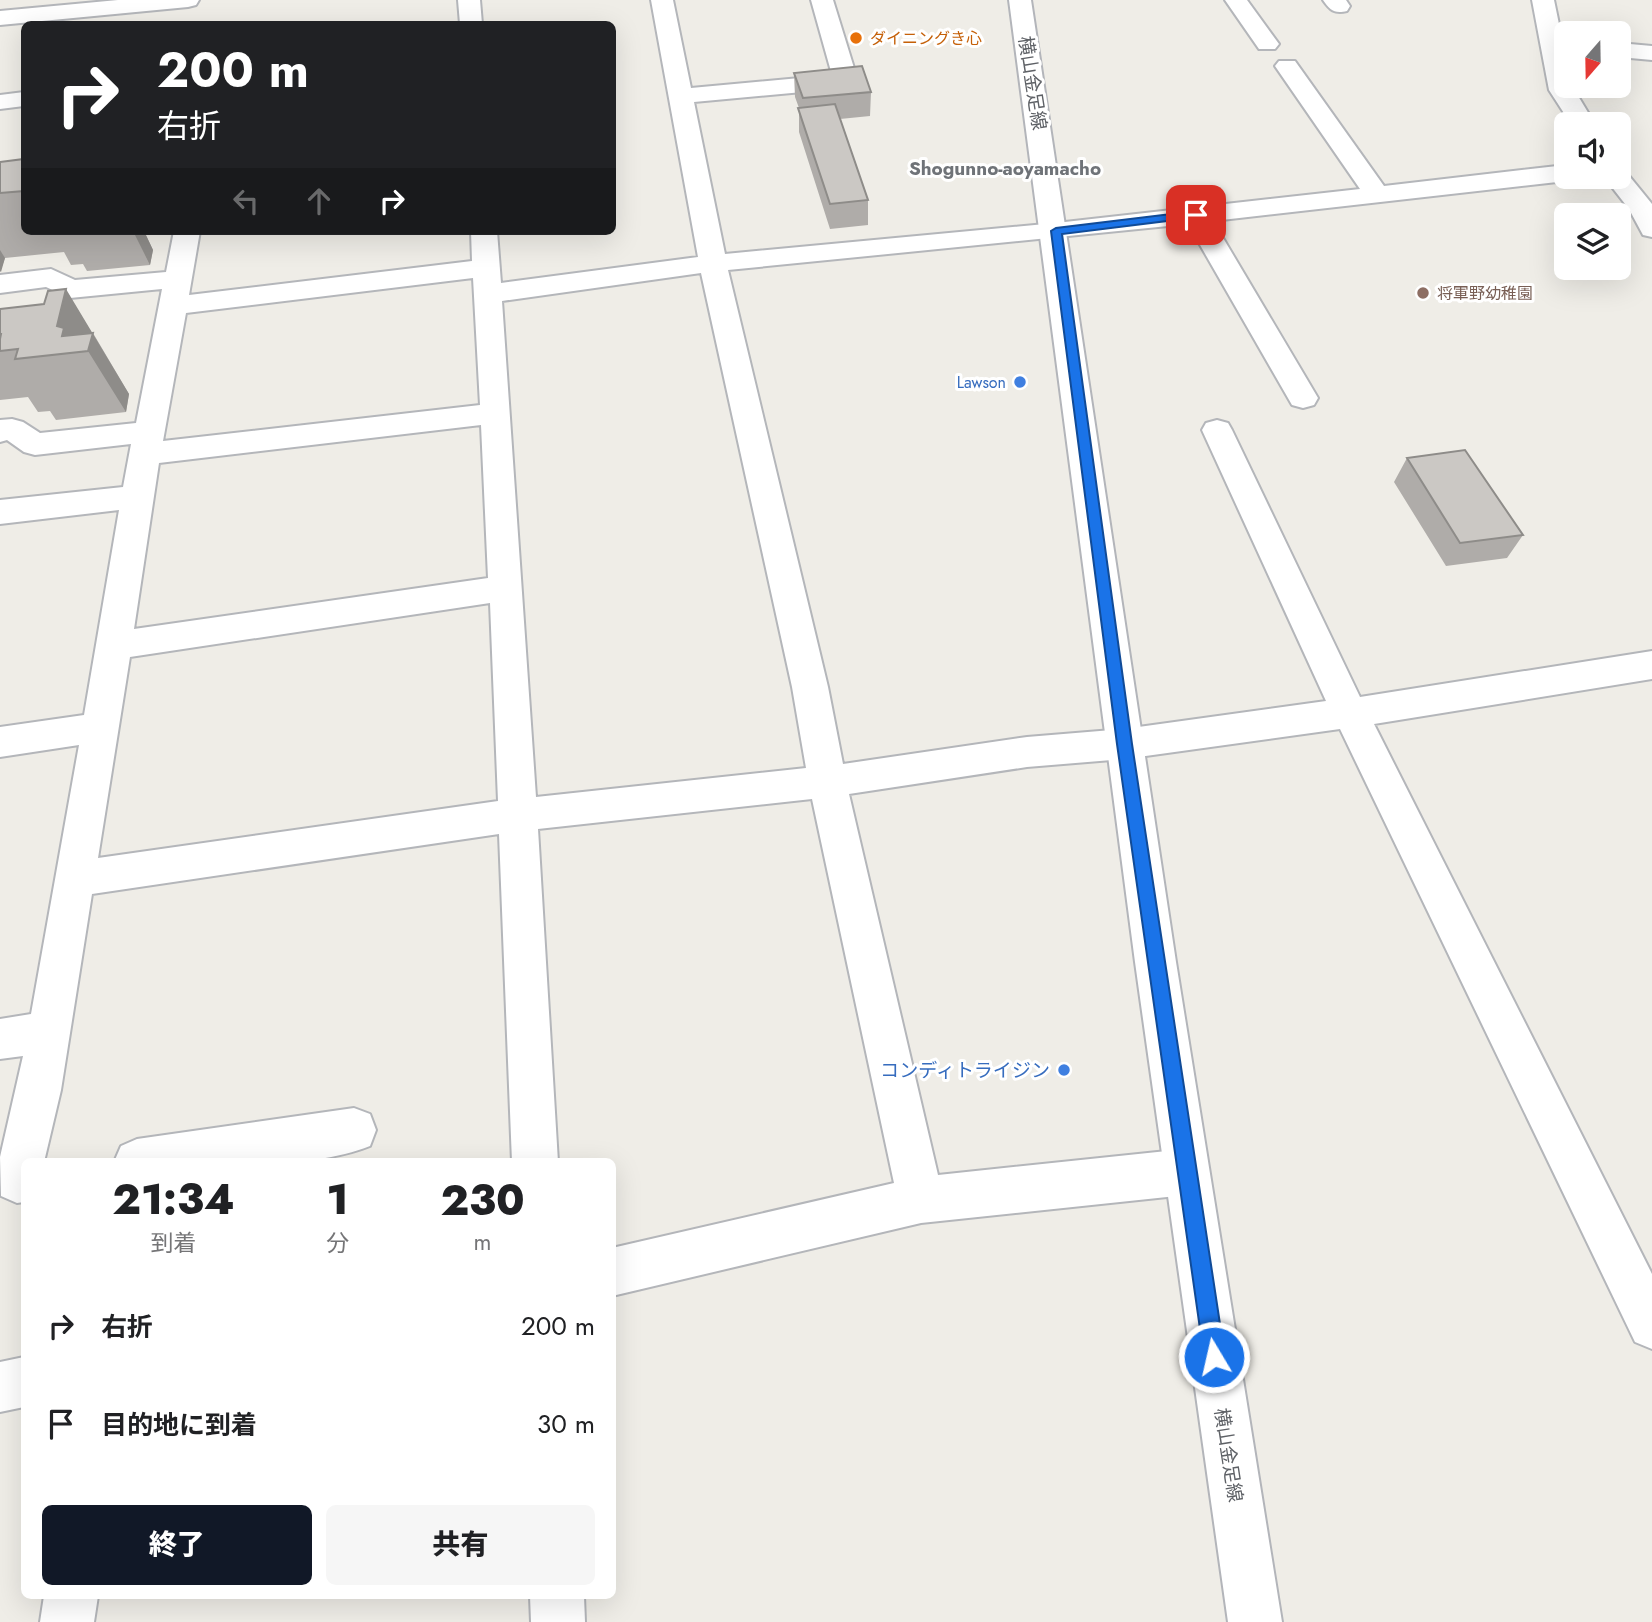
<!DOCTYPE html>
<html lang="ja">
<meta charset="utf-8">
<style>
:root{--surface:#fff;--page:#f6f6f6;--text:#202124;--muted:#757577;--accent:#111827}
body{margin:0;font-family:Jost,"Noto Sans JP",sans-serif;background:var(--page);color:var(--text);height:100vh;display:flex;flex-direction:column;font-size:26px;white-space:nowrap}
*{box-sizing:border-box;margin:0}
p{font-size:23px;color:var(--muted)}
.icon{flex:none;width:38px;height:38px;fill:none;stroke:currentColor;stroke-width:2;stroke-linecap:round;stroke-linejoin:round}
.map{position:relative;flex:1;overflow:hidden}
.details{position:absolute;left:21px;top:1158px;width:595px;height:441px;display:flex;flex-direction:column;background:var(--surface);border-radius:10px;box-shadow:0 7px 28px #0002}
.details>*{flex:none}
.banner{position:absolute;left:21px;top:21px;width:595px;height:214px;border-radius:10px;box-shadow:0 7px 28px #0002;background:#202124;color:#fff;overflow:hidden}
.needle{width:46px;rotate:200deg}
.controls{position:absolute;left:1554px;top:21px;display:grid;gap:14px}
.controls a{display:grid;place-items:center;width:77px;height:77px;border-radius:10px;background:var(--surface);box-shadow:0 7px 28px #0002;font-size:35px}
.pin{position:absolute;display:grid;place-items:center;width:60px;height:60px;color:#fff;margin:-30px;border-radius:14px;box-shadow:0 4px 10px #0006}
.me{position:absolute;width:77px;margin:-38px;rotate:351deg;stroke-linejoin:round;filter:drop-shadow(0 0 5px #0008)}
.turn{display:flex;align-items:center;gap:24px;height:147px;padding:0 21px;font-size:32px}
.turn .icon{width:91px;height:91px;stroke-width:2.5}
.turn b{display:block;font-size:49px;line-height:60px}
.lanes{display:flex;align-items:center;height:66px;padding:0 21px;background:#0003;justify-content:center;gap:35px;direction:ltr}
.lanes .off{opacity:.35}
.eta{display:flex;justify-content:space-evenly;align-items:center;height:119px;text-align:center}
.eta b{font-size:42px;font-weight:800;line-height:49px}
.button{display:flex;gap:14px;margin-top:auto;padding:14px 21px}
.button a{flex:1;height:80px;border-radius:10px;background:var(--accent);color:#fff;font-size:28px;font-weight:800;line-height:80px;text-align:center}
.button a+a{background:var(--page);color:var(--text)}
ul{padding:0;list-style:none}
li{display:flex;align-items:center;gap:21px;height:98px;padding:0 21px}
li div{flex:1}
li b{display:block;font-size:26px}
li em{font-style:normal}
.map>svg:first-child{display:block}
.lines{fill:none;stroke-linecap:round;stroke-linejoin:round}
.street-casing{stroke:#b4b6ba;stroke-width:4}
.secondary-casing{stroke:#b3b5ba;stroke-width:4}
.street{fill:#fff;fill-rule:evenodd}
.secondary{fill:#fff;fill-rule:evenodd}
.wall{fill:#afaca9}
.shaded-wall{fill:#8e8c89}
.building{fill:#cbc8c4;stroke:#8e8c89;stroke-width:2}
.route{fill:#1a73e8;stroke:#114b97;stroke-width:2}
.food-dot{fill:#e8710a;stroke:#fff;stroke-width:2.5}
.education-dot{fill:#8d6e63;stroke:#fff;stroke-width:2.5}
.shop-dot{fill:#3f7fe0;stroke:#fff;stroke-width:2.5}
.labels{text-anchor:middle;stroke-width:6;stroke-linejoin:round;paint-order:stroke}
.far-food-label{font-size:16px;fill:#c56008;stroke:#fff;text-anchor:start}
.far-education-label{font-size:16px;fill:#785e54;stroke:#fff;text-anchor:start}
.far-shop-label{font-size:16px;fill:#366cbe;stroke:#fff;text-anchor:end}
.street-label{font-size:19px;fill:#5e6166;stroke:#fff}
.far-quarter-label{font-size:19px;font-weight:bold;fill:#6f7378;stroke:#fff}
.shop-label{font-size:19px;fill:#366cbe;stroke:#fff;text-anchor:end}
</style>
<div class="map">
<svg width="1652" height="1622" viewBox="0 0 1652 1622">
<rect width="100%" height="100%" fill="#efede7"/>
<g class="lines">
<g class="street-casing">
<path id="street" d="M118,0H199L196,5L188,7L0,25V11Z
M458,0H480L482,24H460Z
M651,0H673L691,88L832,75L811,0H833L858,81L854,86L846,88L694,102L725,254L1056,223L1360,189L1275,66L1279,61H1295L1384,186L1566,165V177H1576L1566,181L1213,221L1318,398L1314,405L1303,408L1292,405L1188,224L728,270L828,687L843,764L1027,737L1124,729L1326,701L1202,430L1206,423L1217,420L1228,423L1232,430L1360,697L1652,651V679L1374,724L1652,1274V1349L1635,1342L1340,729L1124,759L1027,767L849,794L938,1175L1186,1149L1202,1156L1209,1172L1202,1188L1186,1195L921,1223L612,1296V1248L894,1183L812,799L538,829L558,1162H512L499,834L92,894L61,1090L44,1162H24V1202L17,1203L1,1196L0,1157L23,1056L0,1059V1019L31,1014L79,745L0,757V727L84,715L119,510L0,524V500L123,487L131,444L35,455L24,452L7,440L0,442V420L12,419L23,422L40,433L136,423L162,289L70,298L46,287L0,293V275L51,269L75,280L166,272L174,231H200L189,295L472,261L471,231H497L501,283L698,257ZM701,273L792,687L806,768L536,797L502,301ZM473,278L480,405L163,441L186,313ZM481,425L488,578L134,629L159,463ZM490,603L498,801L98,858L130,657Z
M1225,0H1247L1279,44L1275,49H1259Z
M1323,0H1346L1350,6L1347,11C1334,14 1330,10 1323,0Z
M1532,0H1554L1566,58V86H1572L1595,124H1571L1549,90Z
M1619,43L1652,46V60L1619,57Z
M24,92V106L0,109V95Z
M1619,170L1626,172L1652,204V237L1643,235L1629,209L1604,177H1619Z
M354,1108L370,1114L376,1130L370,1146C304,1173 187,1162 114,1162L121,1146L137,1139Z
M24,1357V1407L0,1412V1362Z
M44,1596H98L94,1622H40Z
M530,1596H584L585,1622H531Z"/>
</g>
<g class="secondary-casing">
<path id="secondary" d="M1009,0H1031L1176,962L1282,1622H1228L1135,962Z"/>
</g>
<use href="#street" class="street"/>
<use href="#secondary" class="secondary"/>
</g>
<path class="wall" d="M794,73L871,92L870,116L840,119L868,200V225L830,229L799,132V108L795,97Z
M24,159V231H144L153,250L150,265L87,271L83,264L71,265L64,252L5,258L0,272V162Z
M0,309L93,333L129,394L126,412L56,420L50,411L38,412L28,397L0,400Z
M1407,458L1523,535L1507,558L1446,566L1394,482Z"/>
<path class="shaded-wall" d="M133,231H144L153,250L150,265Z
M0,250L5,258L1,272L0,271Z
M66,289L129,394L126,412L88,351L62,336L57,326Z"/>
<path class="building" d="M862,66L871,92L803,98L794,73Z
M835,104L868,200L830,204L798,108Z
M24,159V191L0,193V162Z
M66,289L57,326L64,328L62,336L93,333L88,351L15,359L18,349L0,351V339L1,334H0V309L44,304L48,291Z
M1465,450L1523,535L1460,543L1407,458Z"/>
<path class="route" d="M1196,211L1199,212V217L1062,234L1132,744L1225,1357L1222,1365L1214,1368L1207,1365L1204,1357L1117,744L1051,231L1056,228Z"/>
<circle class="food-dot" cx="856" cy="38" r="7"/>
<circle class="education-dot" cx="1423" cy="293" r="7"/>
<g class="shop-dot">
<circle cx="1020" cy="382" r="7"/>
<circle cx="1064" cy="1070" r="7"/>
</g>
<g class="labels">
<g class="far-food-label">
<text x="870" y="44">ダイニングき心</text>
</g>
<g class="far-education-label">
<text x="1437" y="299">将軍野幼稚園</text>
</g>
<g class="far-shop-label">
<text x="1006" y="388">Lawson</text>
</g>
<g class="street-label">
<text transform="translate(1033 83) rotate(81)" y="7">横山金足線</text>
<text transform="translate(1229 1455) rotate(81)" y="7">横山金足線</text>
</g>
<g class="far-quarter-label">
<text x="1005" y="175">Shogunno-aoyamacho</text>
</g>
<g class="shop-label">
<text x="1050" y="1077">コンディトライジン</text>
</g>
</g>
</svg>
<div class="controls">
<a><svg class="needle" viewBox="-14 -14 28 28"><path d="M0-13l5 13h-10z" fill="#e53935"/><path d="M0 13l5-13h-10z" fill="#757577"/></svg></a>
<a><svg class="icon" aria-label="sound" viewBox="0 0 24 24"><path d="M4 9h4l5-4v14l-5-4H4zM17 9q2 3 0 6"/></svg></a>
<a><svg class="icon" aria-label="layers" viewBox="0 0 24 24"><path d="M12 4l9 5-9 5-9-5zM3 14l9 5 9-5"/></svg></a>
</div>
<div class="pin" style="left:1196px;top:215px;background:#d93025"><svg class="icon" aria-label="arrive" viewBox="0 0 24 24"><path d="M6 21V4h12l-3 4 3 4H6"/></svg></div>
<svg class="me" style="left:1214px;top:1357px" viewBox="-20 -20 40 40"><circle r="17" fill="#1a73e8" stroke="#fff" stroke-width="3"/><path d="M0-11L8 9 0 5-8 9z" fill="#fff"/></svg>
<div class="banner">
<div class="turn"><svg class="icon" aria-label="right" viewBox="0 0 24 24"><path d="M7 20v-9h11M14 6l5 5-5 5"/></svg><div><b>200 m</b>右折</div></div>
<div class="lanes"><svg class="icon off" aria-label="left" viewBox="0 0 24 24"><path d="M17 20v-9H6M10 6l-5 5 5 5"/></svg><svg class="icon off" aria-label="ahead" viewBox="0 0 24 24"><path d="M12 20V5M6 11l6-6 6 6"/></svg><svg class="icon" aria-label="right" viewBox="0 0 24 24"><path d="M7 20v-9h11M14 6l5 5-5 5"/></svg></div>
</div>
<section class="details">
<div class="eta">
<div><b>21:34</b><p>到着</p></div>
<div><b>1</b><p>分</p></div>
<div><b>230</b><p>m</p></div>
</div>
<ul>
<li><svg class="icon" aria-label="right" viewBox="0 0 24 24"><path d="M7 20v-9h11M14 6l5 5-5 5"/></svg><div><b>右折</b></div><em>200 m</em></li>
<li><svg class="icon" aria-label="arrive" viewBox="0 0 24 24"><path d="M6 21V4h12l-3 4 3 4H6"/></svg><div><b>目的地に到着</b></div><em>30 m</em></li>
</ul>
<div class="button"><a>終了</a><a>共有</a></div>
</section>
</div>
